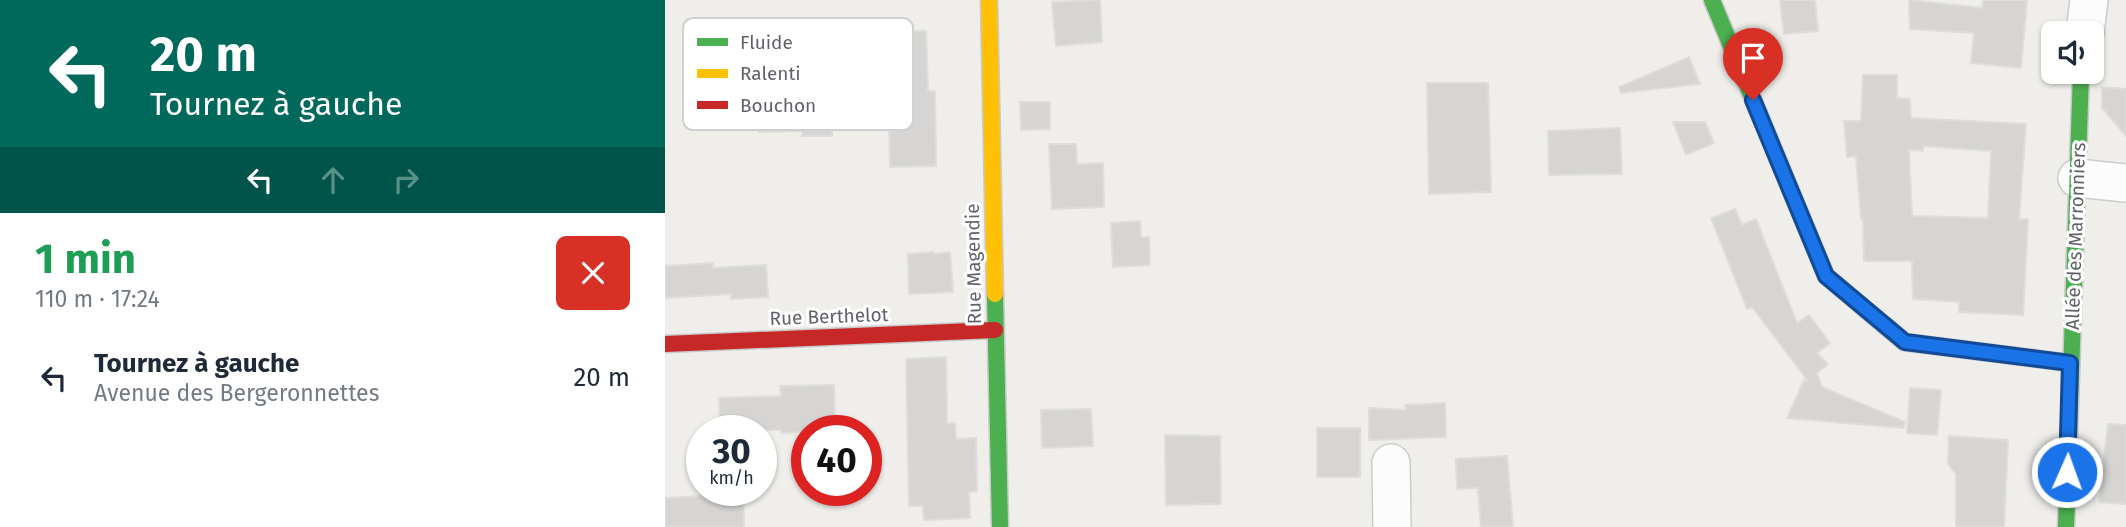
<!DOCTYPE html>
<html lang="fr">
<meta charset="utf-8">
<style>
:root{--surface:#fff;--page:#f2f2f3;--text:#1f2937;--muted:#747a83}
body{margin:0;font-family:"Fira Sans",sans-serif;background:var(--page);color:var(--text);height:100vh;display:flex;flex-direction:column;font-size:26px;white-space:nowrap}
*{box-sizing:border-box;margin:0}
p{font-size:23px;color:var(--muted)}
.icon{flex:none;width:38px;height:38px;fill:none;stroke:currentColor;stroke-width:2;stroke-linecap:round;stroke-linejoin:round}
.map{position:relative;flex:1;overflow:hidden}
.details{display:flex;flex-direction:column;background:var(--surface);width:665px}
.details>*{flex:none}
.guide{background:#00695c;color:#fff;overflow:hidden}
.tools{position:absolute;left:1376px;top:21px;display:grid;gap:14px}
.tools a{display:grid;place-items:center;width:63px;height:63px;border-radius:10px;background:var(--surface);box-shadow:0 2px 5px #0004;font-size:35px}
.speed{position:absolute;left:21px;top:415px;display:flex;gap:14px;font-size:35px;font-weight:700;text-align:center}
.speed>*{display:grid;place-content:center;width:91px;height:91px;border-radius:50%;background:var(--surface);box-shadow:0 2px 5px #0004;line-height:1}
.speed small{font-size:18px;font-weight:400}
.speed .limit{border:10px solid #d22;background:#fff;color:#111}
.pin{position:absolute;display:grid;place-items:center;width:60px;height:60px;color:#fff;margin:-72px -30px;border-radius:50% 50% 50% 0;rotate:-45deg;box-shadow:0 0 7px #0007}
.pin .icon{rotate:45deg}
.me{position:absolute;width:77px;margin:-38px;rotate:2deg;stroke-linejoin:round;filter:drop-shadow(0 0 5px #0008)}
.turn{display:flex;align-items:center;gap:24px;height:147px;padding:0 35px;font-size:32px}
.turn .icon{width:91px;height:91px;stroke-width:2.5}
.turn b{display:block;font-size:49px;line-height:60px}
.lanes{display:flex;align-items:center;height:66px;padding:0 35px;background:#0003;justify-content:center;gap:35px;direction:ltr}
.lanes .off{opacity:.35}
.round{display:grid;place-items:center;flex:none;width:74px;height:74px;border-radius:10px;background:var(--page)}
.summary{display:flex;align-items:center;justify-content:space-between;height:119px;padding:0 35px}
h1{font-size:42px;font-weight:700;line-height:52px;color:#1e9e55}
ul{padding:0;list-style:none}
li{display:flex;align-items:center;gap:21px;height:91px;padding:0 35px}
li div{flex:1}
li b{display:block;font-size:26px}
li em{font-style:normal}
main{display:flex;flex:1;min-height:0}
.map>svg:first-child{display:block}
.building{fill:#d6d5d3;stroke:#deddd9;stroke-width:2;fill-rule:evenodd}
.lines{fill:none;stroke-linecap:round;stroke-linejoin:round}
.street-casing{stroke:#cbcccc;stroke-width:40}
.fast-casing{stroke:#cacacb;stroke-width:19}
.slow-casing{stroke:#cacacb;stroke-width:19}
.jam-casing{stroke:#cacacb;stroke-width:19}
.street{stroke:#fdfcfc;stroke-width:37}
.fast{stroke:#4caf50;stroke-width:16}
.slow{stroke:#ffc107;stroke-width:16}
.jam{stroke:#c62828;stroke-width:16}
.route-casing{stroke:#114b97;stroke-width:18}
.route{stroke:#1a73e8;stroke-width:12}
.labels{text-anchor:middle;stroke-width:6;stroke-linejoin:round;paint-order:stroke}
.street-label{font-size:19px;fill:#5f6368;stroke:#fff}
.key{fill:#fff;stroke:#cfd0d2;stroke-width:2}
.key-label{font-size:19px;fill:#5f6368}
</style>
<main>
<section class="details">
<div class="guide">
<div class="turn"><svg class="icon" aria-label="left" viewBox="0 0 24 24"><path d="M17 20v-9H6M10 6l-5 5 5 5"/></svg><div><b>20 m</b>Tournez à gauche</div></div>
<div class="lanes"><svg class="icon" aria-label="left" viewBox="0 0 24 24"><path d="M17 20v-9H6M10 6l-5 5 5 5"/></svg><svg class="icon off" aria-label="ahead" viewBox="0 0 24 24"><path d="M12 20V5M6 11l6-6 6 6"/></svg><svg class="icon off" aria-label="right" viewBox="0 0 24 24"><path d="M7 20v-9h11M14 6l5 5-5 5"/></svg></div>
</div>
<div class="summary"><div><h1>1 min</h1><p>110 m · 17:24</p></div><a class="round" style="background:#d93025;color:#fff"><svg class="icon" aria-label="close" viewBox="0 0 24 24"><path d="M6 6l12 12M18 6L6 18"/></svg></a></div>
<ul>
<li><svg class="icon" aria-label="left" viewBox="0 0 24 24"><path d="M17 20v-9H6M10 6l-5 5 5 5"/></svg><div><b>Tournez à gauche</b><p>Avenue des Bergeronnettes</p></div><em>20 m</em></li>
</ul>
</section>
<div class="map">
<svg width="1461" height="527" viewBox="0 0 1461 527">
<rect width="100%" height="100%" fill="#efeeea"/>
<path class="building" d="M435,0L437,42L391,46L387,2Z
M1115,0H1150L1153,31L1119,34Z
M1244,0L1317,8L1318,0H1362L1356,68L1306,63L1309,33L1245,29Z
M88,20H133V59L214,53L213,32L261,31L263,91H270L271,166L225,167L224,117L167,116V136H137V131L94,132L86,119L42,118V92L81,91V75H88Z
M1024,57L1035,84L956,93L954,87Z
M1198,75H1232V98L1245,99L1246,118L1361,124L1354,219H1363L1358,315L1294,312V302L1248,299L1247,261H1199L1198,219H1196L1191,156L1182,157L1179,121H1196ZM1258,146L1326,151L1323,218L1247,216L1244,150L1258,151Z
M762,83H823L826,192L764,194Z
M1437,87L1461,89V136L1437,108Z
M355,102H385V129L356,130Z
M1008,122H1040L1049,143L1021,155Z
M955,128L957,174L884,175L883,131Z
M384,144H411L412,164L438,163L439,207L387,209Z
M1070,209L1077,225L1091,219L1132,323L1144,315L1165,343L1152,353L1163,364L1152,373L1157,387L1240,422L1238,428L1122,418L1139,380L1143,381L1087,307L1082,309L1046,218Z
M475,221L476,237H484L485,265L448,267L446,223Z
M268,252V254L285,252L288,292L244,294L243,254Z
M48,263V268L101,265L103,297L66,299V294L0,298V266Z
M281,357L282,423H290L291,439L311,438L312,491L304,492L305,518L259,520L258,506H244L241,359Z
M169,385L170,430L116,433V430H55L54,398L116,396L115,386Z
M1245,388L1276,390L1272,435L1242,433Z
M780,403L781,437L704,440V408L741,410L740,405Z
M426,409L428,446L377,448L376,410Z
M1443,424L1461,425V504L1434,502Z
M652,428H695V477H652Z
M500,435L555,436L556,504L501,505Z
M1284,436L1343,440L1339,527H1291V474L1283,464Z
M842,456L848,527H816L813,488L792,489L791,459Z
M38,490H78L79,527H0V498L39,496Z"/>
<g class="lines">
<g class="street-casing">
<path id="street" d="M1420,33L1424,0
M1412,178L1461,183
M726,463L727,527"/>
</g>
<g class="fast-casing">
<path id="fast" d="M1047,0L1154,259
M330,294L335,527
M1401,527L1416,72"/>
</g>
<g class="slow-casing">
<path id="slow" d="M324,0L330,294
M1154,259L1161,276L1239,342L1405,363"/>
</g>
<g class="jam-casing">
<path id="jam" d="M0,344L330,330"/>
</g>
<use href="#street" class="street"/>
<use href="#fast" class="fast"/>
<use href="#slow" class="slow"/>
<use href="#jam" class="jam"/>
</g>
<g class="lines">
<g class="route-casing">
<path id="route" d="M1088,100L1161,276L1240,342L1405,363L1402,472"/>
</g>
<use href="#route" class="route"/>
</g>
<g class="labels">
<g class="street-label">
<text transform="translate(1410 236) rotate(-88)" y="7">Allée des Marronniers</text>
<text transform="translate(308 264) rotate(-91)" y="7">Rue Magendie</text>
<text transform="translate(164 316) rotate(-2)" y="7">Rue Berthelot</text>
</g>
</g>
<rect x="18" y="18" width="230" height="112" rx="10" class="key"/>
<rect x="32" y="38" width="31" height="8" fill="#4caf50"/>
<rect x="32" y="69" width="31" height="9" fill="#ffc107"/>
<rect x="32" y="101" width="31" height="8" fill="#c62828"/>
<g class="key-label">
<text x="75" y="49">Fluide</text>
<text x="75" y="80">Ralenti</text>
<text x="75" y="112">Bouchon</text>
</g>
</svg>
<div class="tools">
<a><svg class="icon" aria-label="sound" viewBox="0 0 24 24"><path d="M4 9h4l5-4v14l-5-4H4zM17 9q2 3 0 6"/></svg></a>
</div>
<div class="speed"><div>30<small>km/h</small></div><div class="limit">40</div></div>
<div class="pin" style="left:1088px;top:100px;background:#d93025"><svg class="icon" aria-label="arrive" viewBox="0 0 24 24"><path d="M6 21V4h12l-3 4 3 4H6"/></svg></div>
<svg class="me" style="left:1402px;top:472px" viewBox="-20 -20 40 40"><circle r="17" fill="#1a73e8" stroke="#fff" stroke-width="3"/><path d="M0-11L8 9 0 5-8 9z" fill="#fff"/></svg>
</div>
</main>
